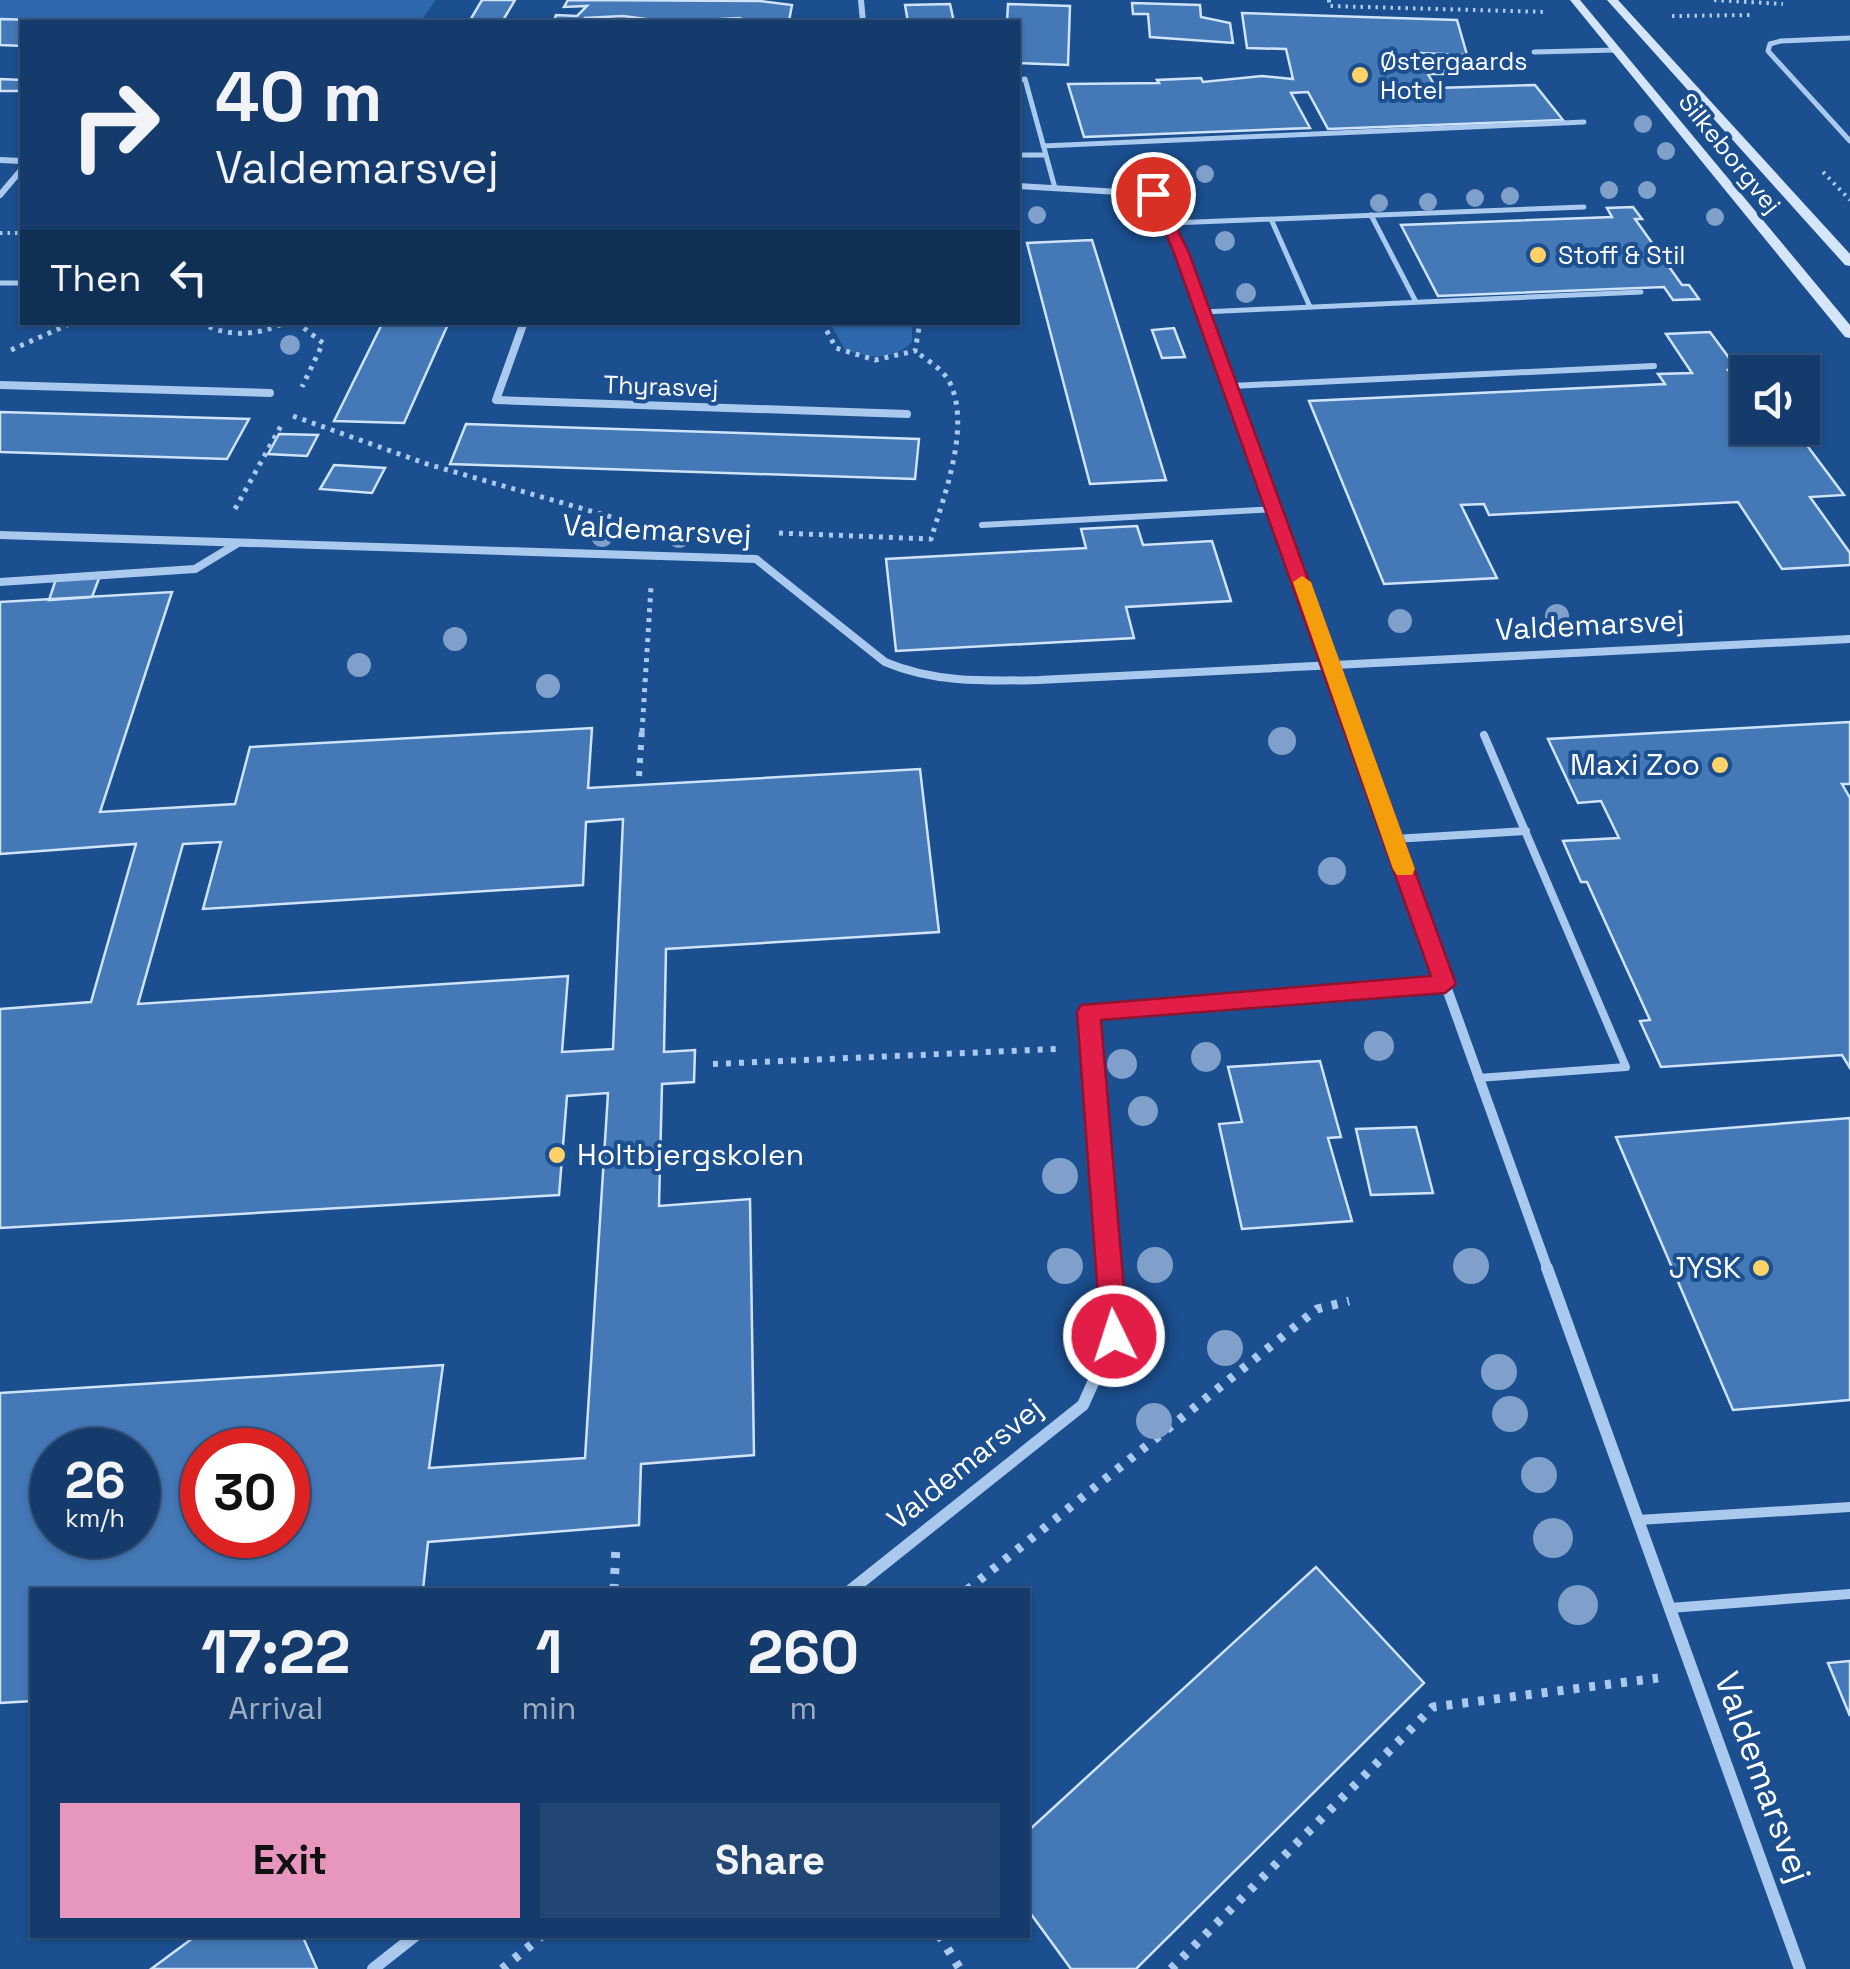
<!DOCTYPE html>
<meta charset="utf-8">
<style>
:root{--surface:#143b6b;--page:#214673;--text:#f1f3f6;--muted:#9dadc1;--line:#33557e;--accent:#e797bd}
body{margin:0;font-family:"Space Grotesk",sans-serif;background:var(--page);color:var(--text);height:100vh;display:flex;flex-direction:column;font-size:38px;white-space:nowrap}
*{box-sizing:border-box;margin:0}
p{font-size:32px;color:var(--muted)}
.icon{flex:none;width:55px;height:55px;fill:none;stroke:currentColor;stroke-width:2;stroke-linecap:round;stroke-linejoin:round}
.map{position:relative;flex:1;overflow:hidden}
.sheet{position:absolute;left:30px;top:1588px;width:1000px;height:350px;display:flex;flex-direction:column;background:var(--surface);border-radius:0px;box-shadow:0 2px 8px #0004,0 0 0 2px var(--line)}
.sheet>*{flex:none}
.banner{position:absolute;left:20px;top:20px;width:1000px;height:305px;border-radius:0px;box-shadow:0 2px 8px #0004,0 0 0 2px var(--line);background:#143b6b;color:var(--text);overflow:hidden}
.fabs{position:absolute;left:1730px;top:355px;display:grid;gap:20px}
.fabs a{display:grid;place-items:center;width:90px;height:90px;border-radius:0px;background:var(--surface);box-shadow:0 2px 8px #0004,0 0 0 2px var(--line);font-size:50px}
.speed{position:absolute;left:30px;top:1428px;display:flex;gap:20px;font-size:50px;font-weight:700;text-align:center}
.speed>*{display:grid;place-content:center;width:130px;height:130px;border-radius:50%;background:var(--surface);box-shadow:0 2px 8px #0004,0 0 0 2px var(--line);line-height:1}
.speed small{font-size:25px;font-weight:400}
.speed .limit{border:15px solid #d22;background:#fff;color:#111}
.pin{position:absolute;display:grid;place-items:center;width:85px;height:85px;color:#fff;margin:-42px;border:5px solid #fff;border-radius:50%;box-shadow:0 2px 10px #0007}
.me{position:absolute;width:110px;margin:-55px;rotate:356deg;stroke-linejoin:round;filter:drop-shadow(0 0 8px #0008)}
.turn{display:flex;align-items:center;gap:35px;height:210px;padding:0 30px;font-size:45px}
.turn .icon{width:130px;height:130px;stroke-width:2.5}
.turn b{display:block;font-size:70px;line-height:85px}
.then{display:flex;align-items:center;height:95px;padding:0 30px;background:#0003;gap:20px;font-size:38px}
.eta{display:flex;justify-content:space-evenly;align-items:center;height:170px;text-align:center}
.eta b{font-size:60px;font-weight:600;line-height:70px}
.action{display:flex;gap:20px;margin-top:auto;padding:20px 30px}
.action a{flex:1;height:115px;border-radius:0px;background:var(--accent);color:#111;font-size:40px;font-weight:600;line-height:115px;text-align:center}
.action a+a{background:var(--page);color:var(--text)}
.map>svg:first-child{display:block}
.green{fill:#2e69ad}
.building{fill:#4478b7;stroke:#cfe3fa;stroke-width:2.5;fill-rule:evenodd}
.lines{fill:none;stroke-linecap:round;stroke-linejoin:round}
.path-far3{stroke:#a9c9ee;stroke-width:4;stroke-dasharray:2.5 5;stroke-linecap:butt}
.path-far2{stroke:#a9c9ee;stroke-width:5;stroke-dasharray:4 6;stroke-linecap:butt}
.path-far1{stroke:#a9c9ee;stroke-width:6;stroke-dasharray:5 8;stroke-linecap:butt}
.path{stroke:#a9c9ee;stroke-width:9;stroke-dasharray:6 10;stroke-linecap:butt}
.lane-far3{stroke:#a9c9ee;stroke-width:5}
.lane-far2{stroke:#a9c9ee;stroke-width:6}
.lane-far1{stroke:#a9c9ee;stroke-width:8}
.lane{stroke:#a9c9ee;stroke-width:10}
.street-far3{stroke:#a9c9ee;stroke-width:6}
.street-far2{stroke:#a9c9ee;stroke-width:8}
.street-far1{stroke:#a9c9ee;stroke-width:10}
.street{stroke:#a9c9ee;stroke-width:12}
.secondary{fill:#d6e6fa;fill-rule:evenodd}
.tree{fill:#7ea0ca}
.route{fill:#e11d48;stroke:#92132f;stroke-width:2.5}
.slow{fill:#f59e0b}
.poi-dot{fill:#ffd166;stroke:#1b4f8f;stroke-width:4}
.labels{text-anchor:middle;stroke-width:8;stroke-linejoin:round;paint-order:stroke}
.far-poi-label{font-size:25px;fill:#fff;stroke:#1b4f8f;text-anchor:start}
.far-street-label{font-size:25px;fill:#fff;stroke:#1b4f8f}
.street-label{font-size:30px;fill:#fff;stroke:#1b4f8f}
.poi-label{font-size:30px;fill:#fff;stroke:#1b4f8f;text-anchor:end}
.near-street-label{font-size:35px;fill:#fff;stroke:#1b4f8f}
</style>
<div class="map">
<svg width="1850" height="1969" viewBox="0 0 1850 1969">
<rect width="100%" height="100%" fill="#1b4f8f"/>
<path class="green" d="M0,0H436L420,22L0,19Z
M830,323H912V342C892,361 870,358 845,350Z"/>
<path class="building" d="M482,0H515L502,22H469Z
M568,0L760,1L792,5L789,21H816H749L739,18L669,22L623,16L585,18V22H541L554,21L556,15L577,16L587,6L564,7Z
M1132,3L1200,5L1201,17L1230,23L1233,43L1150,37L1148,14H1133Z
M950,4L954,22H908L905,5Z
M1008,4L1070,6L1068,65L1018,63V22H1007Z
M1242,13L1457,20L1467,55L1420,53L1422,64H1441L1447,74H1428L1436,88L1535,85L1563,120L1328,129L1308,92L1291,93L1310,128L1084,137L1068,84L1159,83L1157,80L1201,78L1203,82L1262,76L1293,79L1286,49L1247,48Z
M0,19L103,22H22V46L0,45Z
M0,79L22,80V91H0Z
M1633,207L1642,219H1635L1682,285H1689L1699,299L1673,300L1664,287L1438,296L1401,225L1612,217L1607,208Z
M1092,240L1166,480L1090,484L1027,243Z
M383,322H449L404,423L334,421Z
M1174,328L1185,357L1162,358L1152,330Z
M1710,332L1738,370H1728L1734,379L1748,378V428H1794L1844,495L1810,497L1850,553V565L1782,569L1738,502L1489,515L1484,504L1461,505L1497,578L1384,584L1309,401L1665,384L1658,374L1692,373L1666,334Z
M0,412L249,419L227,459L0,452Z
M466,424L919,439L915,479L450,464Z
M279,434L318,435L307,456L268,454Z
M334,465L385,468L372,493L320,489Z
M1137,526L1143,545L1212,541L1231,601L1126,607L1134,638L896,651L886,559L1086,548L1081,529Z
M101,573L92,597L49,600L57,576Z
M172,592L100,812L235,804L250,747L592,728L588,788L920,769L939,932L666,949L664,1052L695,1050L694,1082L662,1084L659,1206L750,1199L754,1455L641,1464L639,1525L428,1542L423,1590H32V1701L0,1703V1393L443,1365L429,1468L585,1458L608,1093L567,1096L559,1195L0,1228V1009L91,1002L136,844L0,854V602ZM623,819L613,1049L562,1052L568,976L138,1004L183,844L221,842L203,909L583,885L586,822ZM52,1450H138V1535H52ZM202,1450H288V1535H202Z
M1850,722V784H1842L1850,798V1068L1842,1055L1661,1067L1640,1021L1650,1020L1587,882H1581L1563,841L1619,838L1601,801L1578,803L1548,739Z
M1320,1061L1341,1137L1328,1138L1352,1221L1242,1229L1219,1124L1242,1122L1228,1067Z
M1850,1118V1400L1733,1410L1616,1137Z
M1416,1127L1433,1193L1371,1195L1356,1129Z
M1316,1567L1424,1683L1136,1969H1071L1028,1910V1831Z
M1850,1661V1716L1828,1663Z
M197,1935H302L317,1969H151Z"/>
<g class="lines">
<path class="path-far3" d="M1329,0V6L1547,12
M1714,0L1783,4
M1672,16L1754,15
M1823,172L1850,200
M0,233H22"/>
<path class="path-far2" d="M200,322C229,339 258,335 287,322
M296,322L323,343L302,387
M822,322L836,348L875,360L915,351L920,322
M11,350L74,322
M293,416L427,464L615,518
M235,509L282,424
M779,533L931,539C944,496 971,427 950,383C943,369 927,360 915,351
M642,732L651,587"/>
<path class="path-far1" d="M639,776L642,730
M713,1064L1056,1049"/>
<path class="path" d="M614,1590L616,1545
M967,1590L1317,1309L1349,1301
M939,1935L960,1969
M502,1969L543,1935
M1171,1969L1433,1707L1658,1678"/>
<path class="lane-far3" d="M1850,38L1781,41L1770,44L1768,51L1850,141
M1534,52L1616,50
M1018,80L1025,79L1055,188
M1043,146L1584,122
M1018,155H1046
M1371,215L1416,302
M1271,219L1310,307
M1171,223L1584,207
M0,283H22
M1203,312L1641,292"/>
<path class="lane-far2" d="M1231,386L1654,366
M982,525L1276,509"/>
<path class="lane-far1" d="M1394,839L1526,831
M1478,1078L1626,1067L1484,735"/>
<path class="lane" d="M1638,1520L1850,1507
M1670,1608L1850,1594"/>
<path class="street-far3" d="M861,0L863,22
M0,160L22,161
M1018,186L1153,194L1171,223L1206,319
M0,195L22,169"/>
<path class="street-far2" d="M1205,316L1354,732
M524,322L496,400L907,414
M0,385L270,393
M0,535L756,559L885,662C934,683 986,681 1039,680L1850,639
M0,582L195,569L238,543"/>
<path class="street-far1" d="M1354,730L1548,1270
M1109,1270L1089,1011L1445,984"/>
<path class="street" d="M1547,1268L1800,1969
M851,1590L1083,1405L1114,1336L1109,1268
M373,1969L416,1935"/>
<path class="secondary" d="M1570,0H1580L1850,325V338L1845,337Z
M1607,0H1618L1850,254V266L1845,265Z"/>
</g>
<g class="tree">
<circle cx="1643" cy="124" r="9"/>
<circle cx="1666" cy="151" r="9"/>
<circle cx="1205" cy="174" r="9"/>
<circle cx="1609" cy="190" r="9"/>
<circle cx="1647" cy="190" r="9"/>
<circle cx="1510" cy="196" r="9"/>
<circle cx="1475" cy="198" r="9"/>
<circle cx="1428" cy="202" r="9"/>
<circle cx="1379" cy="203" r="9"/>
<circle cx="1037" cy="215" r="9"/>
<circle cx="1715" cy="217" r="9"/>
<circle cx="1225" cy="241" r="10"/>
<circle cx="1246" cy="293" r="10"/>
<circle cx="290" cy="345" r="10"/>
<circle cx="602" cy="536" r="11"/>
<circle cx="679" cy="537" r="11"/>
<circle cx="1557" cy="616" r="12"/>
<circle cx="1400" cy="621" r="12"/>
<circle cx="455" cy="639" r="12"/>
<circle cx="359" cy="665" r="12"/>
<circle cx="548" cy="686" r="12"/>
<circle cx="1282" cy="741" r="14"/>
<circle cx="1332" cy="871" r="14"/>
<circle cx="1379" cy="1046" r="15"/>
<circle cx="1206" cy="1057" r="15"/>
<circle cx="1122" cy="1064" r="15"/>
<circle cx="1143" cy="1111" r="15"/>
<circle cx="1060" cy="1176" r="18"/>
<circle cx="1155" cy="1265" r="18"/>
<circle cx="1065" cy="1266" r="18"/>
<circle cx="1471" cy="1266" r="18"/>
<circle cx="1225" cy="1348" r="18"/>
<circle cx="1499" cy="1372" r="18"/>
<circle cx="1510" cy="1414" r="18"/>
<circle cx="1154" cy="1421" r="18"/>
<circle cx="1539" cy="1475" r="18"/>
<circle cx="1553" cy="1538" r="20"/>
<circle cx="1578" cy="1605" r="20"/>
</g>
<path class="route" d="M1148,191L1160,194L1189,253L1456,984L1445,993L1101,1020L1128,1336L1124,1345L1114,1348L1105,1345L1101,1336L1077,1012L1081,1005L1431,976L1174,253Z"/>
<path class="slow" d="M1302,576L1311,582L1415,869L1412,875H1397L1393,869L1293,582Z"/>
<g class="poi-dot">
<circle cx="1360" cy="75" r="10"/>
<circle cx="1538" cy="255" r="10"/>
<circle cx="1720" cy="765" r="10"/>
<circle cx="557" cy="1155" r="10"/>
<circle cx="1761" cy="1268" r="10"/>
</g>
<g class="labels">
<g class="far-poi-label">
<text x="1380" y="70">Østergaards<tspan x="1380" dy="29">Hotel</tspan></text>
<text x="1558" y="264">Stoff &amp; Stil</text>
</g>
<g class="far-street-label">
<text transform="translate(1730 153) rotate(51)" y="9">Silkeborgvej</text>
<text transform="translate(661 386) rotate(2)" y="9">Thyrasvej</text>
</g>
<g class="street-label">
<text transform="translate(657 530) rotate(3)" y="10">Valdemarsvej</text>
<text transform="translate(1590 625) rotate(-3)" y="10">Valdemarsvej</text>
<text transform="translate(965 1464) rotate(-39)" y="10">Valdemarsvej</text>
</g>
<g class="poi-label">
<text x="1700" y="775">Maxi Zoo</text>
<text x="577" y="1165" text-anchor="start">Holtbjergskolen</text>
<text x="1741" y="1278">JYSK</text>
</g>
<g class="near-street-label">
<text transform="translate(1763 1777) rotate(70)" y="12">Valdemarsvej</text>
</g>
</g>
</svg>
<div class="fabs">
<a><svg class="icon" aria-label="sound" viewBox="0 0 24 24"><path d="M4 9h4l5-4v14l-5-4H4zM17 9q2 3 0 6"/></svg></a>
</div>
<div class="speed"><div>26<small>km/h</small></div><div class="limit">30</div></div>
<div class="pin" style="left:1153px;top:194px;background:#d93025"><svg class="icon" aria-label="arrive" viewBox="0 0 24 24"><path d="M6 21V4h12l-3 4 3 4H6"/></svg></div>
<svg class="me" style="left:1114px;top:1336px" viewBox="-20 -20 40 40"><circle r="17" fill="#e11d48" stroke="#fff" stroke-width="3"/><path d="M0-11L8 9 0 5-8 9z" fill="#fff"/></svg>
<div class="banner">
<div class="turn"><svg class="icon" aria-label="right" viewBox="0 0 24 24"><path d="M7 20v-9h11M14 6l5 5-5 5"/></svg><div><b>40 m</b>Valdemarsvej</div></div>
<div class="then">Then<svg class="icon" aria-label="left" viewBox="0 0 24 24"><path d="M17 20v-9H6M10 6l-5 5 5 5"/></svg></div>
</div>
<section class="sheet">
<div class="eta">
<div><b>17:22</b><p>Arrival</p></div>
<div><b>1</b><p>min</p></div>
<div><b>260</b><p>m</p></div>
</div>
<div class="action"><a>Exit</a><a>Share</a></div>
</section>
</div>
